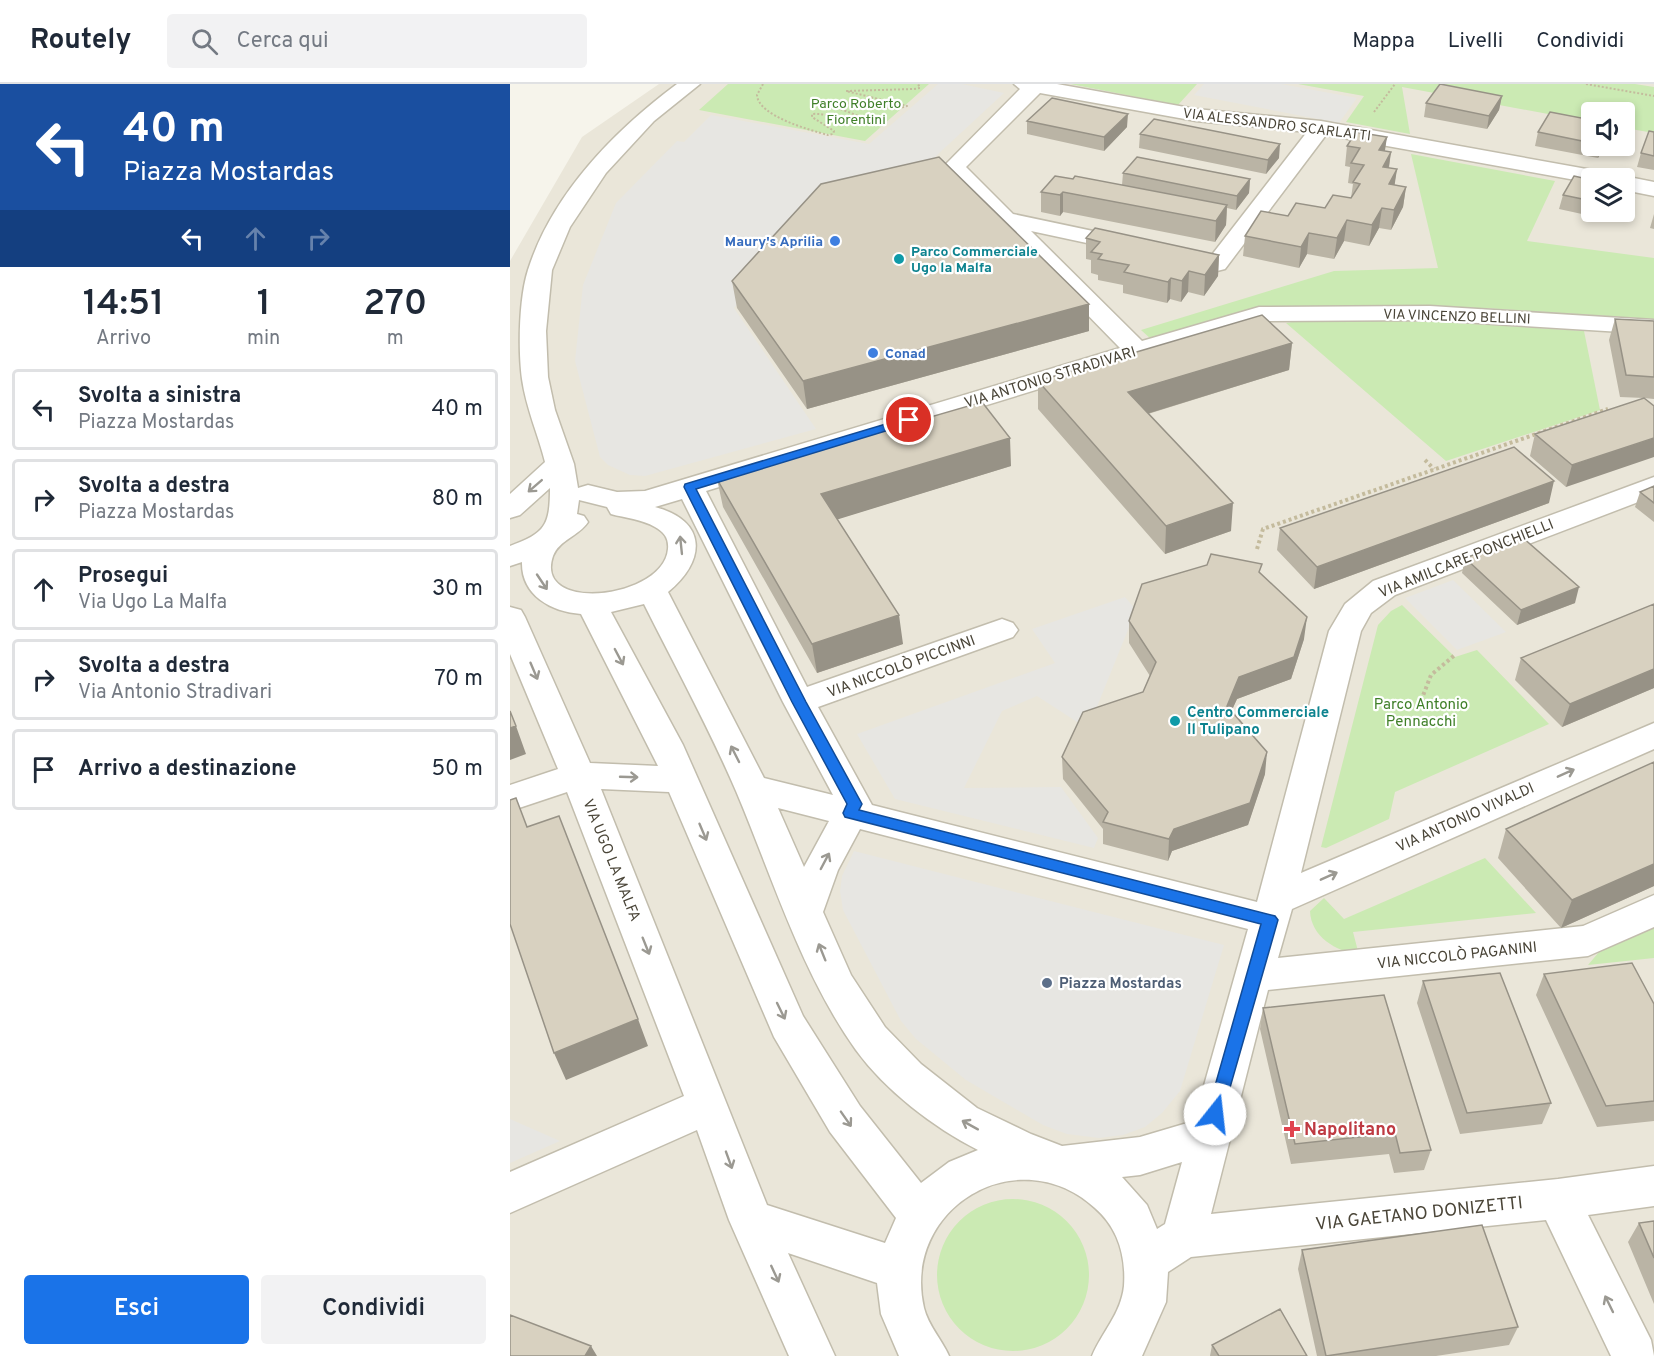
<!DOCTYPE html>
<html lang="it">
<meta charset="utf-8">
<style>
:root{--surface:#fff;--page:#f2f2f3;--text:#1f2937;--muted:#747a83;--line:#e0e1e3;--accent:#1a73e8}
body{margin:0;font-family:Overpass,sans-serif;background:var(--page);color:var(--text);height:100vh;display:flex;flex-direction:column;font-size:22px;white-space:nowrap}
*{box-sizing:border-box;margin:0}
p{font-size:20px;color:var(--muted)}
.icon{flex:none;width:33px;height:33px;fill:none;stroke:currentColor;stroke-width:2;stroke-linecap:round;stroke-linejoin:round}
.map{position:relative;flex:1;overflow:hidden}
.panel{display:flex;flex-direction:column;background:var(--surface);width:510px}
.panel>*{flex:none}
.guide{background:#1a4fa0;color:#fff;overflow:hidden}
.fabs{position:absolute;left:1071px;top:18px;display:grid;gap:12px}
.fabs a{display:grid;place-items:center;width:54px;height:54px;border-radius:6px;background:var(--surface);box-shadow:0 3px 9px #0003;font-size:30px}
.pin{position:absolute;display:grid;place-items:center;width:51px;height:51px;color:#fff;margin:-26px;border:3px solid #fff;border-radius:50%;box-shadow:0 2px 6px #0007}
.me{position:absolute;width:66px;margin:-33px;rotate:16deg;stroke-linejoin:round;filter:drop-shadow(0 0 4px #0008)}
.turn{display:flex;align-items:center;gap:21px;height:126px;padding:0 24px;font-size:27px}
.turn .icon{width:78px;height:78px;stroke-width:2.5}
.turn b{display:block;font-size:42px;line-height:51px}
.lanes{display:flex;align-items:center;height:57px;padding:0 24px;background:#0003;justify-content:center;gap:30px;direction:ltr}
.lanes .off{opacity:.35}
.eta{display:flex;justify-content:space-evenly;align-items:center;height:102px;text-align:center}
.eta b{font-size:36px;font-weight:600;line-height:42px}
.primary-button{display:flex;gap:12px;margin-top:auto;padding:12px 24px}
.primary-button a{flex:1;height:69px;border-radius:6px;background:var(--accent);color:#fff;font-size:24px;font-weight:600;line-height:69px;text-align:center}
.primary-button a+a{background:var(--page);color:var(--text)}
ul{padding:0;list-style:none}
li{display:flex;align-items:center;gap:18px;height:81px;margin:0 12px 9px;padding:0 12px;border:3px solid var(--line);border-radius:6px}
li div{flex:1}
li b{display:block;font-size:22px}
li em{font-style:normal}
header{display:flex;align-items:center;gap:36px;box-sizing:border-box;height:84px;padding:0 30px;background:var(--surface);border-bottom:2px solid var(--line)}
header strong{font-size:28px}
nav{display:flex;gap:33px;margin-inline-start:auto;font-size:21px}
.search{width:420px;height:54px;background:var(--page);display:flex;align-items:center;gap:15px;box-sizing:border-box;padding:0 21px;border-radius:6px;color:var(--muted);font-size:22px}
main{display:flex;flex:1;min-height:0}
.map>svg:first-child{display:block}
.residential{fill:#eae6d9;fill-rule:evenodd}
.green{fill:#cbeab3}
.parking{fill:#e7e6e2}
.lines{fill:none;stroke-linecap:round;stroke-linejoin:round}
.minor-casing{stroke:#c2bdad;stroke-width:3}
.path-far1{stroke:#c4bb9d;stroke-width:2;stroke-dasharray:2 2;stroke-linecap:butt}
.path{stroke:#c4bb9d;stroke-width:4;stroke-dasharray:3 3;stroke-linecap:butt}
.minor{fill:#fff;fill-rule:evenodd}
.wall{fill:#bab4a5}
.shaded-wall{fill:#979286}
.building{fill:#d8d1c0;stroke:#979286;stroke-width:1.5}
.oneway{stroke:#9b9992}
.route{fill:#1a73e8;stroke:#114b97;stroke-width:1.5}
.shop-dot{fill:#3f7fe0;stroke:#fff;stroke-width:2}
.culture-dot{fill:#0f9aa8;stroke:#fff;stroke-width:2}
.service-dot{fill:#5c6f8a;stroke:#fff;stroke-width:2}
.health-dot{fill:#e0444e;stroke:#fff;stroke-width:2}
.labels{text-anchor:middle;stroke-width:4.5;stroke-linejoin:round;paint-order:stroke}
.far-park-label{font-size:14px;fill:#3f7f28;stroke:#fff}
.far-street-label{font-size:14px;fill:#4a4538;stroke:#fff}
.far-shop-label{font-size:14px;font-weight:bold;fill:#366cbe;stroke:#fff;text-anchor:end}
.far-culture-label{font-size:14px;font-weight:bold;fill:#0d838f;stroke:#fff;text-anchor:start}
.street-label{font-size:15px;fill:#4a4538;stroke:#fff}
.park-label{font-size:15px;fill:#3f7f28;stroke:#fff}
.culture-label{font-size:15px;font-weight:bold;fill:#0d838f;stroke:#fff;text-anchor:start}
.service-label{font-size:15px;font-weight:bold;fill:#4e5e75;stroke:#fff;text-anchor:start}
.near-health-label{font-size:18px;font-weight:bold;fill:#be3a42;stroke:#fff;text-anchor:start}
.near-street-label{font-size:18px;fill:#4a4538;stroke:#fff}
</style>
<header>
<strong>Routely</strong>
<div class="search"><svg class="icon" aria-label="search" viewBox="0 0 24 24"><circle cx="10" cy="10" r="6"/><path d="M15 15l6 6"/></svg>Cerca qui</div>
<nav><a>Mappa</a><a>Livelli</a><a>Condividi</a></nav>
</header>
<main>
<section class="panel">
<div class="guide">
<div class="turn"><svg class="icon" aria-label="left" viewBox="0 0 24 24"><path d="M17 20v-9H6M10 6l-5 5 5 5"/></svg><div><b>40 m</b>Piazza Mostardas</div></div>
<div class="lanes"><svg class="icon" aria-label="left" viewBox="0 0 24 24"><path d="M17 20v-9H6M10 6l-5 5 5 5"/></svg><svg class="icon off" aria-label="ahead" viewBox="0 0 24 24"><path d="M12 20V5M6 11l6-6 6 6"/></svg><svg class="icon off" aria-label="right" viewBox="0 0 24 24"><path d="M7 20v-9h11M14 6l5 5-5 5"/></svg></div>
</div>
<div class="eta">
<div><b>14:51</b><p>Arrivo</p></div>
<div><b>1</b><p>min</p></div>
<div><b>270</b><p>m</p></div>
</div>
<ul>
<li><svg class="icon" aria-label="left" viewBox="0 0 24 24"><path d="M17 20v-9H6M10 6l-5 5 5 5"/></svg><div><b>Svolta a sinistra</b><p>Piazza Mostardas</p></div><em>40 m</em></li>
<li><svg class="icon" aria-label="right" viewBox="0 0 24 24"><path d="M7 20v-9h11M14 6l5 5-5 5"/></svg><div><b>Svolta a destra</b><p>Piazza Mostardas</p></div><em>80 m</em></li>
<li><svg class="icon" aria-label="ahead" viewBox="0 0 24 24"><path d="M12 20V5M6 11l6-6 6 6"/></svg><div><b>Prosegui</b><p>Via Ugo La Malfa</p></div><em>30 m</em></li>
<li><svg class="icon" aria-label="right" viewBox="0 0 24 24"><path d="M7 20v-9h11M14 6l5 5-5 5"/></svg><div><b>Svolta a destra</b><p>Via Antonio Stradivari</p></div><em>70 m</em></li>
<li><svg class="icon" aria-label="arrive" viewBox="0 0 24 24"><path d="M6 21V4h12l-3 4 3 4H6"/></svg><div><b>Arrivo a destinazione</b></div><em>50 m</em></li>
</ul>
<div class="primary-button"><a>Esci</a><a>Condividi</a></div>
</section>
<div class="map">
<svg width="1144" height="1272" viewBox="0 0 1144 1272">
<rect width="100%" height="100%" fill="#f6f4eb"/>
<path class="residential" d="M149,0H1144V1272H0V177L72,53ZM1082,28H1114V62H1082ZM1082,94H1114V128H1082Z"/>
<path class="green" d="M218,0H419L355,57L189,26Z
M560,0H687L668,21Z
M788,0H1125L1144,3V49L1115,44L1114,28H1082L1081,38L892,3L900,50L836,38L854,12Z
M901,70L1045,97L1017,157L1144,174V235L975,224L933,226L753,222L642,256L631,246L824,187L928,184Z
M793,236L931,238L1074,247L1090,326L936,377L776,239Z
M892,521L945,573L967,566L1039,640L885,708L879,735L816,764L811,763L868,541L881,527Z
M975,774L1026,829L843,848L849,871C826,867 801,853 800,827L814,814L834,835Z
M1144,842V874L1078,881L1089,868Z
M427 1191a76 76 0 1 1 152 0a76 76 0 1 1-152 0Z"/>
<path class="parking" d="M428,0H452L494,9L426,72L431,97L311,126L224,224L306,345L135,392L120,391L98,381L90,373L65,277L73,201L106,119L167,57L174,58L201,31L359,60Z
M694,0H771L847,14L829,39L684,11Z
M943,496L996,548L947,566L895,514Z
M615,513L626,526L578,645L527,612L492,627L454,704L551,703L588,754L584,764L385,715L347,650L545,579L522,545Z
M344,767L714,861L670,1007L652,1029L635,1043L613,1051L589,1054L557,1050L533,1041L456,996L406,955L391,937L333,826L330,807L332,792Z
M0,1035L50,1057L0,1079Z"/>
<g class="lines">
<g class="minor-casing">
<path id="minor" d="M167,0H190L144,37L96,89L60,143L42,186L36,247L38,293L45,326L64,380L68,404L78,401L107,408L135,407L610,264L433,83L510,5L504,0H547L686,25L811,37L1099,89L1102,94H1082V99L816,51L715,185L707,187L521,147L632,257L749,223L920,222L1144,236V250L920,236L751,237L196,407L297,603L492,535L503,539L508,546L503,553L308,623L362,721L747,818L819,547L835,520L863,497L1144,393V412L885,511L861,529L851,547L791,789L1144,639V665L782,825L768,874L1073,842L1144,811V843L1078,872L758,906L701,1130L1048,1095L1144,1082V1122L1078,1131L1141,1256L1144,1272H1101L1036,1136L681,1173L658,1188L656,1218L632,1272H582C592,1248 611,1230 614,1202C616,1172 608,1144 585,1124C508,1054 391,1124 414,1224C418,1241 432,1256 439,1272H389L371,1230L367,1199L278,1169L325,1272H279L219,1136L187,1046L0,1129V1088L174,1012L57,708L0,727V701L48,685L0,570V523L11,526L15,533L80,679L148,682L71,530C41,528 11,511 12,478L0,482V462C35,449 40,442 40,404L10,431L0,434V410L35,378C28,350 16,324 12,295C8,265 9,214 18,186C42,110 105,46 167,0ZM530,9L686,37L797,48L701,172L503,130L456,83ZM172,415L273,618L323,711L254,694L158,508C196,477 198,437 145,423ZM69,416L97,423L101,430C115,434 132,435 145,443C154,448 159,454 158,465C154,515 23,530 43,472C49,456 69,452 78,438L74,432L67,430ZM134,520C165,582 199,644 226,707C262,792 292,891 346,966C376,1007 423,1043 468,1066L439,1078L411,1099L350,1022L293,932L173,661L101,528ZM91,705L159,708L264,953L320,1048L386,1134L375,1159L257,1121ZM268,724L319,737L294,783ZM350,745L738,845L684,1037L630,1053L552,1062L521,1050L467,1024L411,980L375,943L341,891L313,828L328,786ZM672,1078L655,1140L647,1145L637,1121L612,1093L630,1091Z
M1114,92L1144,98V112L1114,106V94H1106Z"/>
</g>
<path class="path-far1" d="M253,0L247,11C248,32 300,46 318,51L323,50L324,47L302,33V30C324,28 343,46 364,38L323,22V18L387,25L397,22L336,7L404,5L410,4L408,0
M1076,0L1144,12
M864,28L885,0"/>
<path class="path" d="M915,376L924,385
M747,465L753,445L1098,325
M909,622L921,591L946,570"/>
<use href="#minor" class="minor"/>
</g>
<path class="wall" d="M992,12L989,26L977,45L914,33L916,19Z
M1082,36V62H1095L1088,74L1025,62L1028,48Z
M517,37L617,43L594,67L517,50Z
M1144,48V86L1127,83L1131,69Z
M630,50L769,74L756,90L629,64Z
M877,53L874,67L881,68L879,84L887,85L884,101L896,103L893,123L881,146L869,144L859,162L834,157L824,175L797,170L789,184L733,172L735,152L778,132L815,124L841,114L843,100L838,99L840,83L835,82L837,62Z
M613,89L740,95L739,109L726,126L717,124L716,141L705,158L553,128L550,132L531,128V108L563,95L612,101Z
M1082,96V128H1109L1104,137L1049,125L1053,111Z
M1144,130V145L1140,144Z
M576,154L709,171L708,192L694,212L678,208L671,218L660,215L657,219L613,209V201L588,196V191L581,189V176L576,175Z
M222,197L579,247L297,325L227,224Z
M1105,235L1144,237V315L1134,314L1056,403L1020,372L1025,350L1134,314L1110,313L1099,256Z
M782,259L779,286L638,330L721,447L655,470L528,325V297Z
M501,382L327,435L393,560L307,589L213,423L207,395Z
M1144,402V438L1125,423L1130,408Z
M1039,419L804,505L767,466L770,444Z
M955,474L1065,519L1007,541L952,489Z
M751,490L794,555L781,595L727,615L721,627L755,690L738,741L662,767L658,777L593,760V745L553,695L552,673L633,608L640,592L619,559V537Z
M1144,520V604L1052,643L1005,596L1011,574Z
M1144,678V802L1051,844L988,774L996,745Z
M1034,890L1144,920V1037L1087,1043L1026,911Z
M913,897L1041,1019L1032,1040L950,1050L907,919Z
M753,924L921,1066L914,1086L884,1089L879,1070L781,1080L750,945Z
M1144,1137V1220L1118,1158L1129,1139Z
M792,1166L1008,1243L999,1261L926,1272H807L788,1185Z
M702,1261L797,1272H700Z"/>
<path class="shaded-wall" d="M992,12L989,26L977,45L979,32Z
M618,30L617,43L594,67V53Z
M877,53L874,73L869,66Z
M770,60L769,74L756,90L758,76Z
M1091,62H1095L1088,74Z
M881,68L878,88L873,83Z
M887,85L884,105L879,100Z
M740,95L739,109L726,126L727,112Z
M896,103L893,123L881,146L884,126Z
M553,108V128L550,132V111Z
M717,121L716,141L705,158L706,137Z
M872,124L869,144L859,162L862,141Z
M1107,128H1109L1104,137Z
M837,136L834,157L824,175L827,154Z
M799,149L797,170L789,184L791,163Z
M709,171L708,192L694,212L695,191Z
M679,187L678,208L671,218L672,197Z
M661,194L660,215L657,219L658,198Z
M579,220V247L297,325L293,297Z
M782,259L779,286L617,336L618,308Z
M500,354L501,382L316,439L311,410Z
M1144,354V373L1056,403L1062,381Z
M1044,397L1039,419L804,505L807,483Z
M723,419L721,447L655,470L656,442Z
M1069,503L1065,519L1007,541L1011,526Z
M389,531L393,560L307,589L302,560Z
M797,533L794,555L781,595L727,615L714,644L717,622L729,593Z
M1144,585V604L1052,643L1060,620Z
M6,642L16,670L0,676V644Z
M757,668L755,690L738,741L662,767L658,777L659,755L664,745Z
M1144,780V802L1051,844L1062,816Z
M128,935L138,962L56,996L44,969Z
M81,1262L87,1272H75Z"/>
<path class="building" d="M930,0L992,12L979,32L916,19Z
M542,14L618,30L594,53L517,37Z
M1040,28L1082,36V59L1028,48Z
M644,35L770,60L758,76L630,50Z
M1139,47L1144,48V72L1131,69Z
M846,48L877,53L869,66L881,68L873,83L887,85L879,100L896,103L884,126L872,124L862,141L837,136L827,154L799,149L791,163L735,152L751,127L778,132L786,119L815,124L823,111L841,114L850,100L843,98L854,81L841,79L850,64L837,62Z
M429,73L579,220L293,297L222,197L311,100Z
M627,73L740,95L727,112L613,89Z
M545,92L563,95L565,92L717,121L706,137L553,108L550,111L531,108Z
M1064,92L1082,96V117L1053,111Z
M1114,103L1118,104L1114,111Z
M585,144L709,171L695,191L679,187L672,197L661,194L658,198L614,188L619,181L588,175L592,170L581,168L590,158L576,154Z
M752,231L782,259L618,308L723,419L656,442L528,297Z
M1105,235L1144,237V293L1116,291Z
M1134,314L1144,322V354L1062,381L1025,350Z
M472,318L500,354L311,410L389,531L302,560L207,395Z
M1004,363L1044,397L807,483L770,444Z
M1144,402V419L1130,408Z
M1012,453L1069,503L1011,526L955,474Z
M701,470L752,480L749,488L797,533L784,573L729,593L717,622L757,668L740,719L664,745L659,755L593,738L598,728L552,673L573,628L633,608L646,578L619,537L632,500L697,481Z
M1144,520V585L1060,620L1011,574Z
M0,627L6,642L0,644Z
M1144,678V780L1062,816L996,745Z
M6,714L17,743L49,732L128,935L44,969L0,840V716Z
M1122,879L1144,920V1017L1096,1022L1034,890Z
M990,889L1041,1019L957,1029L913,897Z
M874,911L921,1066L890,1069L885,1049L785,1060L753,924Z
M1144,1137V1174L1129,1139Z
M972,1141L1008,1243L816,1272L792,1166Z
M770,1225L797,1272H709L702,1261Z
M0,1231L81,1262L75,1272H0Z"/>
<defs><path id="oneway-shaft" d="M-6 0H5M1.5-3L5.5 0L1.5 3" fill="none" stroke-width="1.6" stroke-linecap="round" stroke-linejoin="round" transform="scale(1.5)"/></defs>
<g class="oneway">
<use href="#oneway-shaft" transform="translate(25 402) rotate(139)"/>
<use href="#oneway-shaft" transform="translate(171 461) rotate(-96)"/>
<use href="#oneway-shaft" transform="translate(32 498) rotate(56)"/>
<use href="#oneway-shaft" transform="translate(109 573) rotate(62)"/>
<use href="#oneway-shaft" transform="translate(24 587) rotate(67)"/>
<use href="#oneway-shaft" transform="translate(225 670) rotate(-117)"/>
<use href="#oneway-shaft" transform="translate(1056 689) rotate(-24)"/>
<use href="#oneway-shaft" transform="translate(119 693) rotate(2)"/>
<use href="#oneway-shaft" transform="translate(193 748) rotate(67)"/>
<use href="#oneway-shaft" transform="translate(315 777) rotate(-62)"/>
<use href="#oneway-shaft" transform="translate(819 792) rotate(-24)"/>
<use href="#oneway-shaft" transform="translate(136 862) rotate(68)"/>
<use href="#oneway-shaft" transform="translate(312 868) rotate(-112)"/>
<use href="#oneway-shaft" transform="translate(271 927) rotate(64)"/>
<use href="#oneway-shaft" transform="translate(336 1035) rotate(55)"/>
<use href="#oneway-shaft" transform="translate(460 1041) rotate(-151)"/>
<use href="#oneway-shaft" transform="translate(219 1076) rotate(70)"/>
<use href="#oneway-shaft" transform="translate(265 1190) rotate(65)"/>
<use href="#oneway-shaft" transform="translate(1099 1220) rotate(-116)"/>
</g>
<path class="route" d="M399,333L402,334V339L186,405L296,618L352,720L349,726L765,832L768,836L711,1035L705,1037L699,1035L697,1030L751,840L335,733L333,729L337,720L282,618L174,403L175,400Z"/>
<g class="shop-dot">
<circle cx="325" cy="157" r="6"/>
<circle cx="363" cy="269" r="6"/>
</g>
<g class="culture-dot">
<circle cx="389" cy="175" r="6"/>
<circle cx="665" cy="637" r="6"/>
</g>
<circle class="service-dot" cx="537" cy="899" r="6"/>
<path class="health-dot" d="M779 1036h6v6h6v6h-6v6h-6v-6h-6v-6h6z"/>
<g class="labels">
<g class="far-park-label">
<text x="346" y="24">Parco Roberto<tspan x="346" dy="16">Fiorentini</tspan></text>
</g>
<g class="far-street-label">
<text transform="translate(767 40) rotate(7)" y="5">VIA ALESSANDRO SCARLATTI</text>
<text transform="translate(947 232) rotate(2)" y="5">VIA VINCENZO BELLINI</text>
</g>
<g class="far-shop-label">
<text x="313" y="162">Maury's Aprilia</text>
<text x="375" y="274" text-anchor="start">Conad</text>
</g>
<g class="far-culture-label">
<text x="401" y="172">Parco Commerciale<tspan x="401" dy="16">Ugo la Malfa</tspan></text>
</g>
<g class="street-label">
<text transform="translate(540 293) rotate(-17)" y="5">VIA ANTONIO STRADIVARI</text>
<text transform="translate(956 474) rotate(-22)" y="5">VIA AMILCARE PONCHIELLI</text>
<text transform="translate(391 582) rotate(-20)" y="5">VIA NICCOLÒ PICCINNI</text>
<text transform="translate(955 733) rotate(-24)" y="5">VIA ANTONIO VIVALDI</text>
<text transform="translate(102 776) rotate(68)" y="5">VIA UGO LA MALFA</text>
<text transform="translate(947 871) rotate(-6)" y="5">VIA NICCOLÒ PAGANINI</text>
</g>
<g class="park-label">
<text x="911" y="625">Parco Antonio<tspan x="911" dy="17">Pennacchi</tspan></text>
</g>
<g class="culture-label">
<text x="677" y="633">Centro Commerciale<tspan x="677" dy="17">Il Tulipano</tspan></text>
</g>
<g class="service-label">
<text x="549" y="904">Piazza Mostardas</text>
</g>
<g class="near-health-label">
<text x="794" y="1051">Napolitano</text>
</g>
<g class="near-street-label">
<text transform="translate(909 1129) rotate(-6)" y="6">VIA GAETANO DONIZETTI</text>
</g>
</g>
</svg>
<div class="fabs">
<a><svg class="icon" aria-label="sound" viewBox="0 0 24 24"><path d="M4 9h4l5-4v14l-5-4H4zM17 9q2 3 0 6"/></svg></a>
<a><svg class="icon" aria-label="layers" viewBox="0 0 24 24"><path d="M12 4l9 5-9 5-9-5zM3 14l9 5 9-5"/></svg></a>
</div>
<div class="pin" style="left:399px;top:336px;background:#d93025"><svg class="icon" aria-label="arrive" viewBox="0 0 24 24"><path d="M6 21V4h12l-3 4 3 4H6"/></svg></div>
<svg class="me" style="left:705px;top:1030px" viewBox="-20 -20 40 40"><circle r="19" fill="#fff"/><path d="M0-13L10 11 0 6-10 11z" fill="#1a73e8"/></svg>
</div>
</main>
